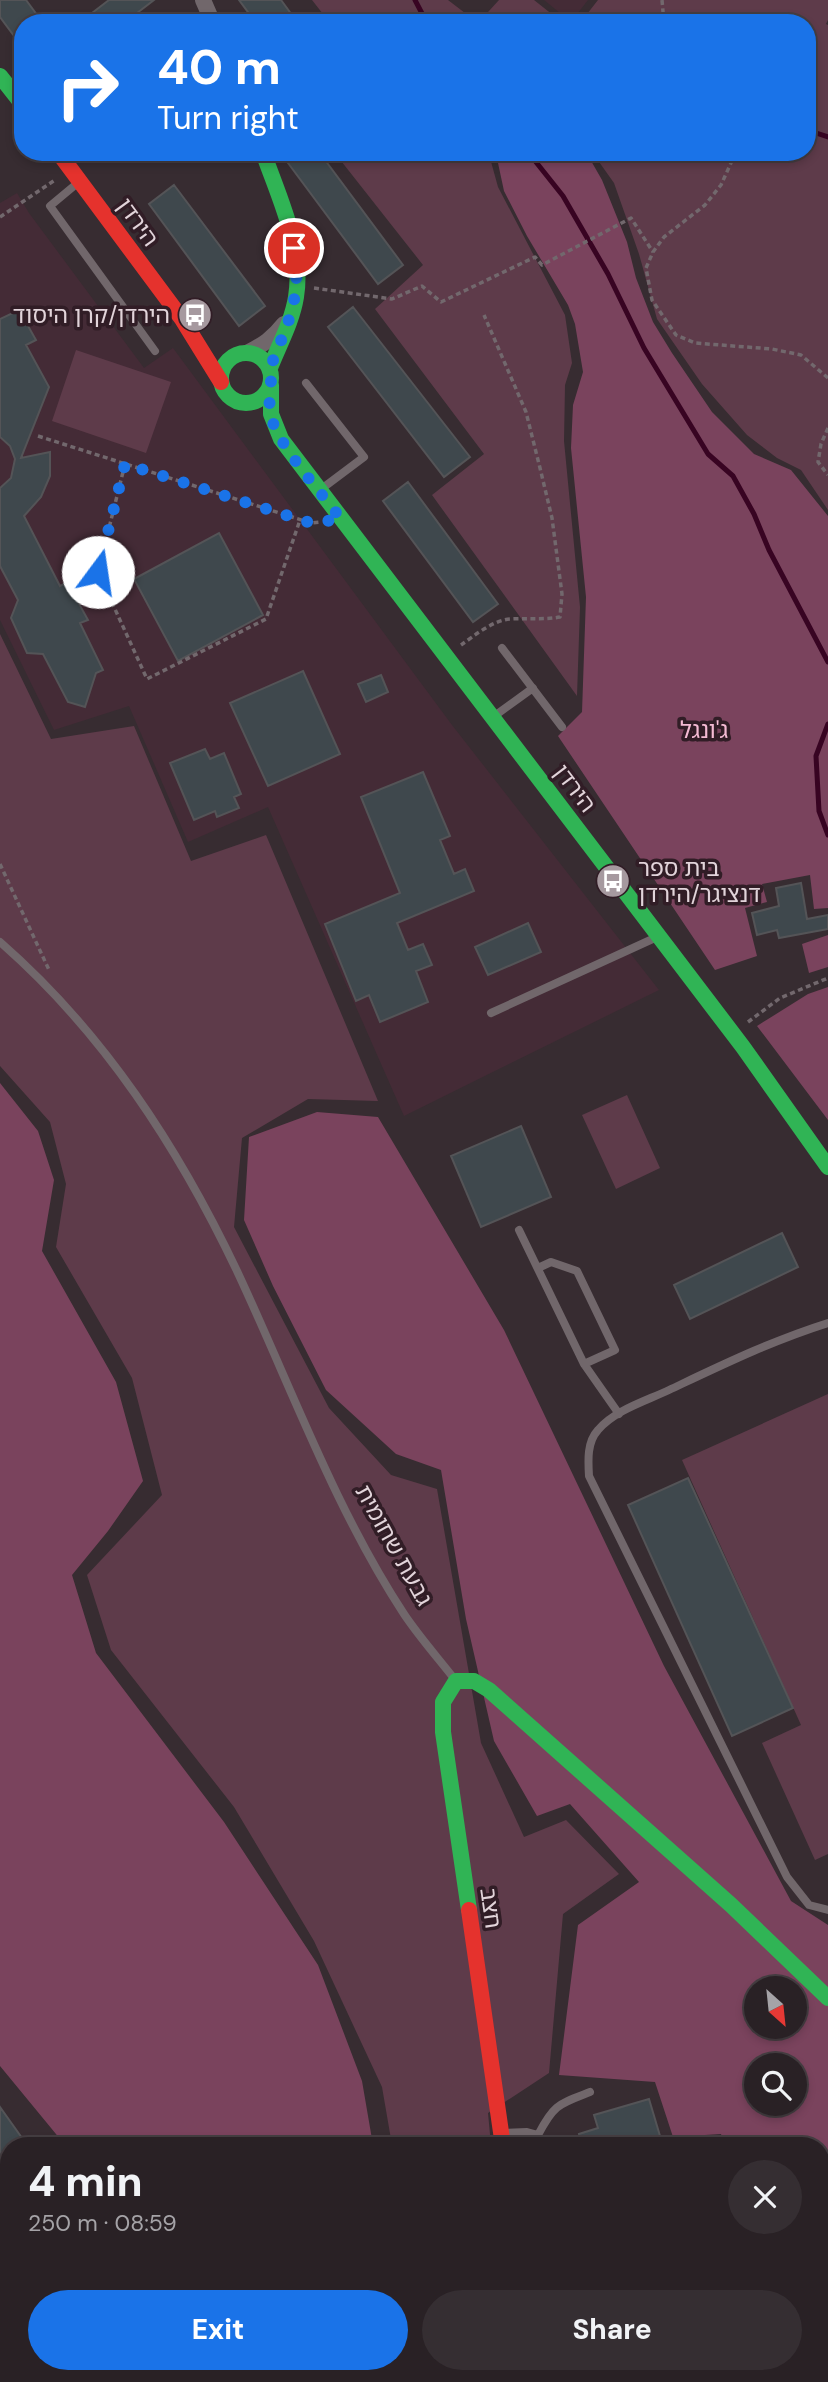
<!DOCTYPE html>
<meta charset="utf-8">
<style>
:root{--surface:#292125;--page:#352e32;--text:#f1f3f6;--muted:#a5a3a7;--line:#453e42;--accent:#1a73e8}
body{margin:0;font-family:"DM Sans","Noto Sans Hebrew",sans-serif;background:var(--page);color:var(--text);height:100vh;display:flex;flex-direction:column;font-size:26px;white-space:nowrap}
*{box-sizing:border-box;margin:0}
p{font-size:23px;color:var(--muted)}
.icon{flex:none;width:38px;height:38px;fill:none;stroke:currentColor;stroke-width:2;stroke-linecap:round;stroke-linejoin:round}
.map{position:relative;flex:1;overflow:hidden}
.details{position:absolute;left:0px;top:2137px;width:830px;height:247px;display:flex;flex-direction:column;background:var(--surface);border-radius:28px 28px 0 0;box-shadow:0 4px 10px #0003,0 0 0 2px var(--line)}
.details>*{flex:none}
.top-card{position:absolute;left:14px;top:14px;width:802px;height:147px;border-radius:28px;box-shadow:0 4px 10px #0003,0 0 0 2px var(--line);background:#1a73e8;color:#fff;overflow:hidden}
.needle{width:46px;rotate:153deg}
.tools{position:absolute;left:744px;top:1976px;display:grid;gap:14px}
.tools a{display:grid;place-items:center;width:63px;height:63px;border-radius:50%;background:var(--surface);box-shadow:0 4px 10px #0003,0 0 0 2px var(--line);font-size:35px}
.pin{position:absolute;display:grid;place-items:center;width:60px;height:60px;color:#fff;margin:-30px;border:4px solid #fff;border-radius:50%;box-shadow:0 2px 7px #0007}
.me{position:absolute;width:77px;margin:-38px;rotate:14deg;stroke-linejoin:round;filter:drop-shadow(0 0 5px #0008)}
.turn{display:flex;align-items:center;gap:24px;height:147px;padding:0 28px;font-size:32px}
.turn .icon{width:91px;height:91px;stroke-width:2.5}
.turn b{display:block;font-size:49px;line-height:60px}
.round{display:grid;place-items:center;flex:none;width:74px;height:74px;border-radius:37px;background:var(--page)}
.head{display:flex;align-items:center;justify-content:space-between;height:119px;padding:0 28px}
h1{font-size:42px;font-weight:800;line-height:52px}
.button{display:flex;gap:14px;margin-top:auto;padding:14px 28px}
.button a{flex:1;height:80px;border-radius:42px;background:var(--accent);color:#fff;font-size:28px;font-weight:800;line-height:80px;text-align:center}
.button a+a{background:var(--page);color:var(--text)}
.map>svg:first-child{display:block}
.built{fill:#442b36}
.green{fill:#5e3b4a}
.forest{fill:#7a435d;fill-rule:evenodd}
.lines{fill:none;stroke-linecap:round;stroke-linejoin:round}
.stream{stroke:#380422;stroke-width:5}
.building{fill:#3f484d;stroke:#545457;stroke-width:2}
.path{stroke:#72686d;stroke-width:3.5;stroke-dasharray:5 3.5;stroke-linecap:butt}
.lane{stroke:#71676b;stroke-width:8}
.street{stroke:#71676b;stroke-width:16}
.fast{stroke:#30b455;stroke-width:16}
.slow{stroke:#ff9f0a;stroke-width:16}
.jam{stroke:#e5322d;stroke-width:16}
.route{stroke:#1a73e8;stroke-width:12;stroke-dasharray:0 21.6}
.labels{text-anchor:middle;stroke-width:7;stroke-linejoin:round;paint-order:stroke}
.street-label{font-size:23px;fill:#e2d4da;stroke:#311d26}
.poi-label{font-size:23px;fill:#e2d4da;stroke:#311d26;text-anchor:end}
.park-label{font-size:23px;fill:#f4bad3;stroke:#311d26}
</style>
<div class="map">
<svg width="828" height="2382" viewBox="0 0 828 2382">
<rect width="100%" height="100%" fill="#372c31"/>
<path class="built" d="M544,0H588L571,22Z
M17,193L29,213L144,368L173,348L452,725L659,990L404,1116L268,807L188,842L129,706L54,730L0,620V203Z"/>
<path class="green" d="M312,0H448L478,23L499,0H534L563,23H330Z
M598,0H828V20L826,24L828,25V510L801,470L777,458L747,435L702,384L657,319L639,254L614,183L592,152H807V23H580Z
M334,152H498L490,158L498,187L565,315L572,363L565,385L564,441L580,607L577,696L432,495L484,454L375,309L423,265Z
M76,350L171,382L146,453L52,421Z
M0,634L51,739L134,726L191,861L266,835L378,1101L308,1099L242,1138L234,1227L329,1408L391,1475L437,1489L481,1743L524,1837L566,1820L619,1874L563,1914L549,2073L488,2113L491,2145H392L382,2087L314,1941L234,1807L111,1650L87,1575L162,1495L132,1378L56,1247L66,1184L50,1122L0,1066Z
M627,1095L660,1168L616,1189L582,1115Z
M828,1394V1854L815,1860L762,1743L801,1725L682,1460Z
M278,2375H335L322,2382H269Z"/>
<path class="forest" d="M515,152H586L602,180L627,242L636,278L653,322L672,353L712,412L754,454L791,470L828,516V908L814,909L810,875L762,884L767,902L745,908L757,956L715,970L558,736L582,712L586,597L571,448L573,405L583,372L575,324L568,305L527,236L504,191L498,163Z
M828,935V967L809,973L802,944Z
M828,987V1120L757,1026L808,994Z
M0,1083L38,1131L54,1180L42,1251L116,1382L143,1481L108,1531L72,1575L96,1653L224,1822L318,1965L362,2081L373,2145H65L0,2066Z
M317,1112L378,1117L504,1330L664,1666L791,1901L828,1925V2382H341L355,2375H821V2146L725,2145L721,2134L673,2137L655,2082L559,2075L578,1925L639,1882L570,1804L537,1816L494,1741L466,1619L441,1470L396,1454L326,1390L273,1286L244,1220L249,1137ZM756,1988H794V2026H756ZM756,2065H794V2104H756Z"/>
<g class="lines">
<path class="stream" d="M415,0L427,23
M807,130L828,137
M528,152L563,196L608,274L644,348L708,454L733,476L754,514L769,550L828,662
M828,724L816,756L819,811L828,835"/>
</g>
<path class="building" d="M0,0H26L43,23H23V48L0,17Z
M109,0H154L124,23H79Z
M239,0H281L292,15L282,23H256Z
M302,152H319L403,265L378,284L288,163Z
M174,185L265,306L239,326L149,204Z
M353,307L470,457L444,477L328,327Z
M19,310L36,340L26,345L49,387L21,458L50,452V476L41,497L24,516L60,586L67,582L88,620L80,623L103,670L96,673L85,707L68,702L43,654L27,653L11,618L18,600L0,566V488L11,478L15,459L10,446L0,437V319Z
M408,482L498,604L473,622L383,501Z
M219,533L263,615L178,661L134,579Z
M303,671L340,754L268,786L230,703Z
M381,675L388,692L366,702L358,684Z
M205,749L210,759L224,753L241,794L234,797L239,808L217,817L215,811L194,820L170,763Z
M423,772L450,836L440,840L454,874L465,869L474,891L397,923L408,950L423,944L432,965L416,971L428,1002L380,1022L369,995L356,1001L325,924L400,893L361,797Z
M801,883L807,919L828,915V929L779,938L777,930L757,935L752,913L779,906L776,888Z
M528,923L541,952L488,975L475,947Z
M521,1126L551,1197L481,1227L451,1156Z
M782,1233L798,1267L690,1319L674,1285Z
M688,1478L793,1708L732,1736L628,1505Z
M649,2099L663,2146H582L579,2134L598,2128L594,2115Z
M0,2107L22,2138L9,2146L0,2154Z"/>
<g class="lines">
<path class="path" d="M662,0L664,23
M727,152L731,163L721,185L705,205L664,237L653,252L646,268L652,300L676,335L695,343L772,349L801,355L828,378
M0,217L55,180
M314,288L392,299L422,286L441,302L535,257L542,265L631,218L653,252
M828,428L821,444L818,462L828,475
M38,436L311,523L320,522
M125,464L98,572L147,679L266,619L300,520
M461,645C474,636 493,620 510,619C527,618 543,620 560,617L562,594L552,518L540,468L526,412L484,315
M0,864L49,970
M748,1022L780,998L828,978
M629,2375L631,2382"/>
<path class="lane" d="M80,181L50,206L155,351
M306,383L364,457L320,490
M502,648L562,727
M493,717L533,688
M0,942C104,1033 178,1147 237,1271C290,1384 335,1509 404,1614C420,1638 439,1659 456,1681
M491,1013L657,937
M519,1230L584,1364L619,1414
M538,1268L551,1262L577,1271L615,1350L584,1364
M828,1323C771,1341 722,1365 669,1390C646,1401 615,1410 598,1430C587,1442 588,1460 589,1476L787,1877L809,1905L828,1910
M501,2133L527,2132L538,2135L544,2146
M538,2135C554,2104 559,2104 590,2092"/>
<path class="street" d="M203,0L213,23
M247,353C263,345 273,338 284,324
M544,2375L546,2382"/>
<path class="fast" d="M0,76L23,105
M263,152C279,198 304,248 296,297C292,322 279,345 270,368
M221 378a25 25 0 1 1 50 0a25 25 0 1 1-50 0Z
M271,385V414L281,439L743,1047L828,1167
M469,1910L443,1732V1702L456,1681H474L489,1690L731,1905L828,1998"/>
<path class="slow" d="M0,2227L9,2239
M111,2375L116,2382"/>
<path class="jam" d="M58,152L182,319L221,382
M469,1910L503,2146"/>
</g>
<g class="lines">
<path class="route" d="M98,572L125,464L311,523L341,519C321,492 276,444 270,413C268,398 273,383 270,368C288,322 302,299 294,248"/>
</g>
<defs>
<g id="bus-disc" transform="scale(1.75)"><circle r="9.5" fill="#a6999f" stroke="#311d26"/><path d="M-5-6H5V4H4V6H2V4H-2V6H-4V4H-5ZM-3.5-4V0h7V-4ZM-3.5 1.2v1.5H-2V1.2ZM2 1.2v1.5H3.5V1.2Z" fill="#fff"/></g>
</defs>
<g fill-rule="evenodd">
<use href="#bus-disc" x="195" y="315"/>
<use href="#bus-disc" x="613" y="881"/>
</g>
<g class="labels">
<g class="street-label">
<text transform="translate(138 222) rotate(54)" y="8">הירדן</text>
<text transform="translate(575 788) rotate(53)" y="8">הירדן</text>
<text transform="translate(394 1545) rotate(61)" y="8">גבעת שחומית</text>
<text transform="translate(491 1908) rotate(82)" y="8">חצב</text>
</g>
<g class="poi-label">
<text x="170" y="323">הירדן/קרן היסוד</text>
<text x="638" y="876" text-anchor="start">בית ספר<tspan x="638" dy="26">דנציגר/הירדן</tspan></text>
</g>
<g class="park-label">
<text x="704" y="738">ג'ונגל</text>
</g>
</g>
</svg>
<div class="tools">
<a><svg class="needle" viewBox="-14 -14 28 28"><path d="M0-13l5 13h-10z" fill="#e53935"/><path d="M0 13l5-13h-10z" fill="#a5a3a7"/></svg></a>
<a><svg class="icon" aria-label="search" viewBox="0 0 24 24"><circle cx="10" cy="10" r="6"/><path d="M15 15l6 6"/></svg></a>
</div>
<div class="pin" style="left:294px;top:248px;background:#d93025"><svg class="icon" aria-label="arrive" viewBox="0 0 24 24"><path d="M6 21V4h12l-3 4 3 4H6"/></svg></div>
<svg class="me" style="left:98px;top:572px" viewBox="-20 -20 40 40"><circle r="19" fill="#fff"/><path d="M0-13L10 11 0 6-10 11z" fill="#1a73e8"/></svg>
<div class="top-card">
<div class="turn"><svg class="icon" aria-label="right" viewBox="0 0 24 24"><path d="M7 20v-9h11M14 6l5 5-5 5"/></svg><div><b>40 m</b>Turn right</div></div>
</div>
<section class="details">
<div class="head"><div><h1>4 min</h1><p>250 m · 08:59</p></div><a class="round"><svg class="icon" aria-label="close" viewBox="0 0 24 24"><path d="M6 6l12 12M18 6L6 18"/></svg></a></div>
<div class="button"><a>Exit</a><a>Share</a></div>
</section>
</div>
